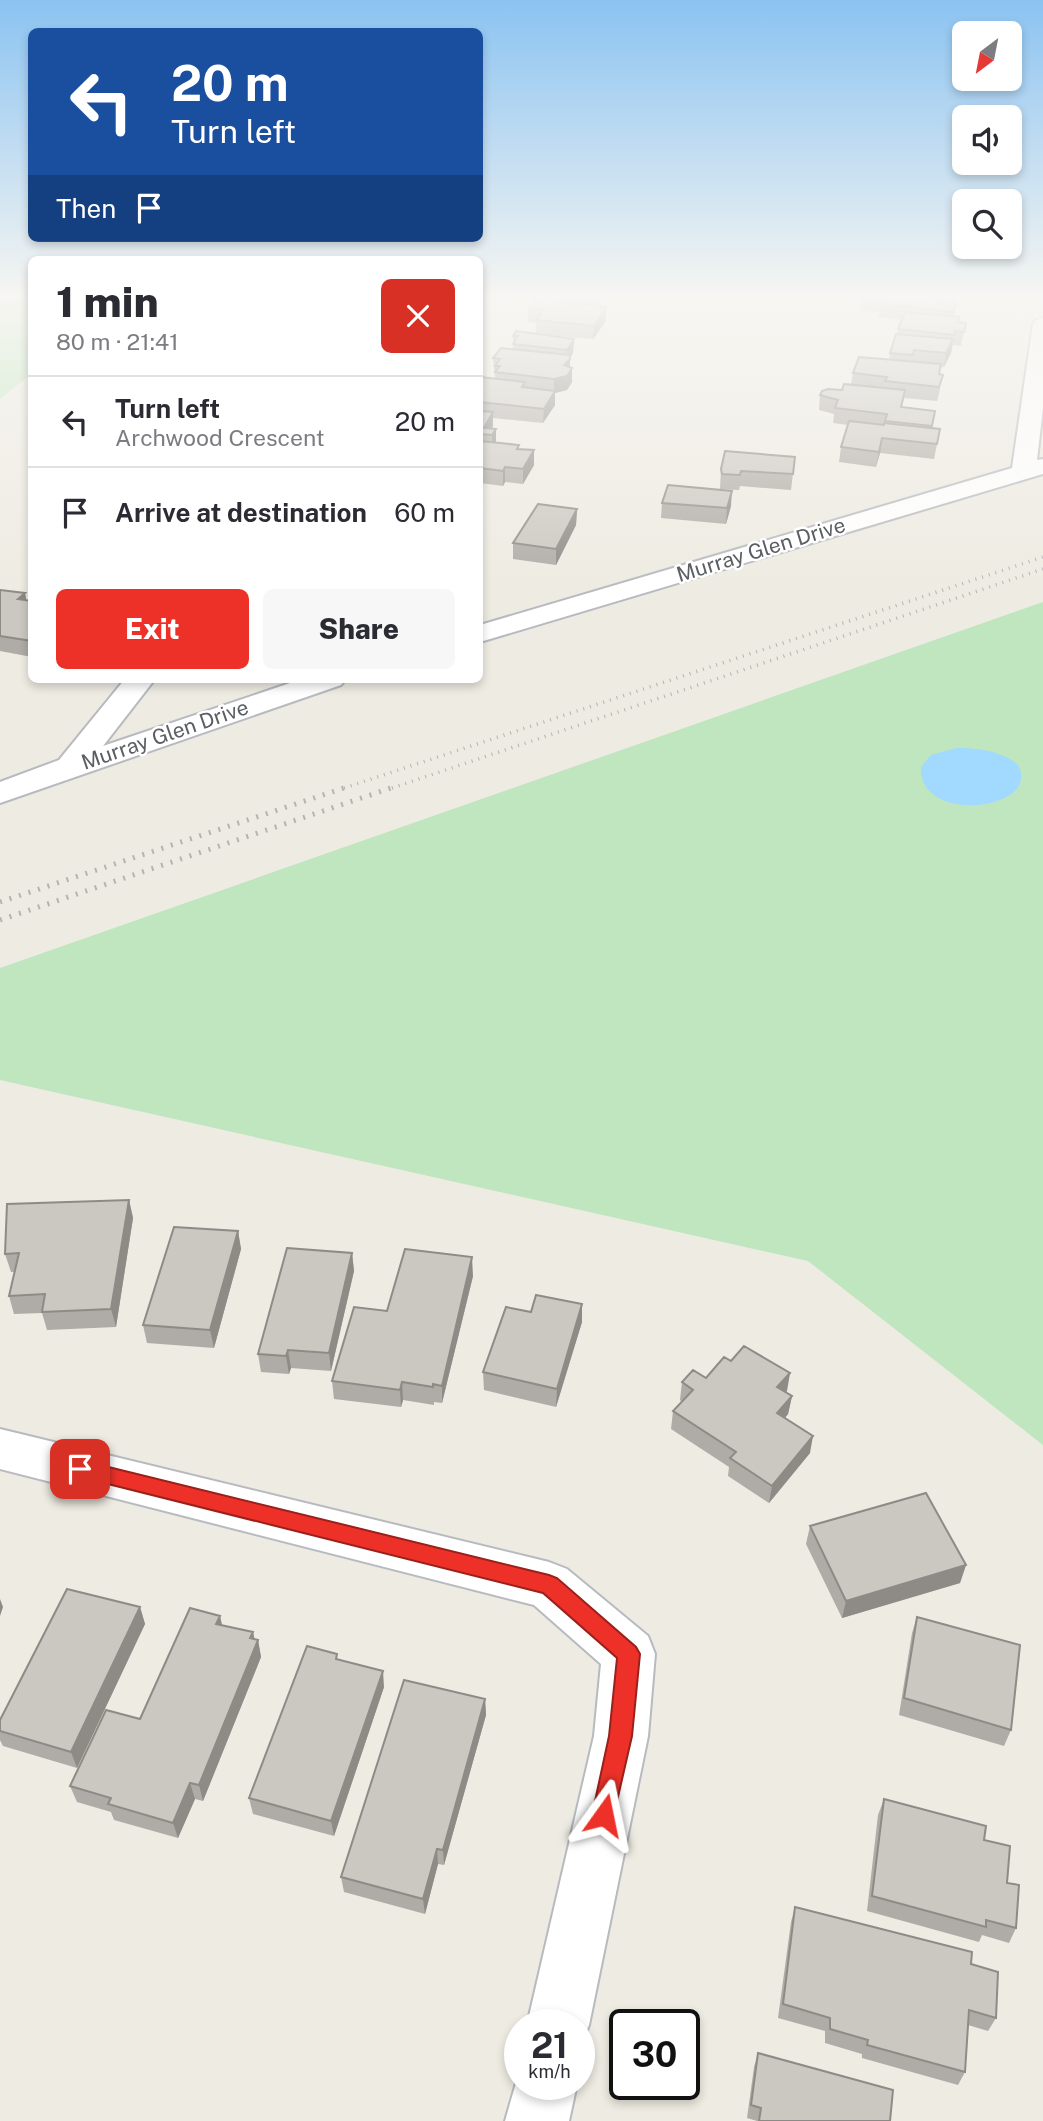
<!DOCTYPE html>
<meta charset="utf-8">
<style>
:root{--surface:#fff;--page:#f7f7f7;--text:#2b2b33;--muted:#7c7c81;--line:#e1e1e2;--accent:#ed3129}
body{margin:0;font-family:"Public Sans",sans-serif;background:var(--page);color:var(--text);height:100vh;display:flex;flex-direction:column;font-size:26px;white-space:nowrap}
*{box-sizing:border-box;margin:0}
p{font-size:23px;color:var(--muted)}
.icon{flex:none;width:38px;height:38px;fill:none;stroke:currentColor;stroke-width:2;stroke-linecap:round;stroke-linejoin:round}
.map{position:relative;flex:1;overflow:hidden}
.drawer{position:absolute;left:28px;top:256px;width:455px;height:427px;display:flex;flex-direction:column;background:var(--surface);border-radius:10px;box-shadow:0 4px 10px #0003}
.drawer>*{flex:none}
.top-card{position:absolute;left:28px;top:28px;width:455px;height:214px;border-radius:10px;box-shadow:0 4px 10px #0003;background:#1a4fa0;color:#fff;overflow:hidden}
.needle{width:46px;rotate:212deg}
.buttons{position:absolute;left:952px;top:21px;display:grid;gap:14px}
.buttons a{display:grid;place-items:center;width:70px;height:70px;border-radius:10px;background:var(--surface);box-shadow:0 4px 10px #0003;font-size:35px}
.speed{position:absolute;left:504px;top:2009px;display:flex;gap:14px;font-size:35px;font-weight:700;text-align:center}
.speed>*{display:grid;place-content:center;width:91px;height:91px;border-radius:50%;background:var(--surface);box-shadow:0 4px 10px #0003;line-height:1}
.speed small{font-size:18px;font-weight:400}
.speed .limit{border:4px solid #111;border-radius:10px;background:#fff;color:#111}
.pin{position:absolute;display:grid;place-items:center;width:60px;height:60px;color:#fff;margin:-30px;border-radius:14px;box-shadow:0 4px 10px #0006}
.me{position:absolute;width:77px;margin:-38px;rotate:12deg;stroke-linejoin:round;filter:drop-shadow(0 0 5px #0008)}
.turn{display:flex;align-items:center;gap:24px;height:147px;padding:0 28px;font-size:32px}
.turn .icon{width:91px;height:91px;stroke-width:2.5}
.turn b{display:block;font-size:49px;line-height:60px}
.then{display:flex;align-items:center;height:66px;padding:0 28px;background:#0003;gap:14px;font-size:26px}
.round{display:grid;place-items:center;flex:none;width:74px;height:74px;border-radius:10px;background:var(--page)}
.overview{display:flex;align-items:center;justify-content:space-between;height:119px;padding:0 28px}
h1{font-size:42px;font-weight:800;line-height:52px}
.cta{display:flex;gap:14px;margin-top:auto;padding:14px 28px}
.cta a{flex:1;height:80px;border-radius:10px;background:var(--accent);color:#fff;font-size:28px;font-weight:800;line-height:80px;text-align:center}
.cta a+a{background:var(--page);color:var(--text)}
ul{padding:0;list-style:none}
li{display:flex;align-items:center;gap:21px;height:91px;padding:0 28px;border-top:2px solid var(--line)}
li div{flex:1}
li b{display:block;font-size:26px}
li em{font-style:normal}
.map>svg:first-child{display:block}
.green{fill:#bfe6be}
.water{fill:#a1d9ff}
.lines{fill:none;stroke-linecap:round;stroke-linejoin:round}
.street-casing{stroke:#b7babf;stroke-width:4}
.street{fill:#fff;fill-rule:evenodd}
.rail-far1{stroke:#b3b4b4;stroke-width:3.5;stroke-dasharray:1 6;stroke-linecap:butt}
.rail{stroke:#b3b4b4;stroke-width:5;stroke-dasharray:2 8;stroke-linecap:butt}
.wall{fill:#afaba6}
.shaded-wall{fill:#8e8b87}
.building{fill:#cbc7c1;stroke:#8e8b87;stroke-width:2}
.route{fill:#ed3129;stroke:#9a201b;stroke-width:2}
.labels{text-anchor:middle;stroke-width:5;stroke-linejoin:round;paint-order:stroke}
.far-street-label{font-size:21px;fill:#5a5f63;stroke:#fff}
</style>
<div class="map">
<svg width="1043" height="2121" viewBox="0 0 1043 2121">
<rect width="100%" height="100%" fill="#eeebe2"/>
<path class="green" d="M0,297H32L31,374L0,399Z
M1043,602V1445L808,1261L0,1080V968Z"/>
<path class="water" d="M957,748C978,748 1002,751 1018,765C1043,810 918,826 921,767L931,755Z"/>
<g class="lines">
<g class="street-casing">
<path id="street" d="M1043,318V408L1037,460L1043,459V474L480,642V625L1012,468L1033,324L1036,320Z
M125,679H155L103,746L302,679H346L341,685L0,803V782L59,760Z
M0,1429L549,1562L567,1569L648,1636L655,1654L648,1736L589,2025L580,2047L579,2025H527L594,1736L601,1664L534,1605L0,1469Z
M520,2069V2084H577L569,2121H505Z"/>
</g>
<use href="#street" class="street"/>
<path class="rail-far1" d="M344,788L1043,557
M392,788L1043,569"/>
<path class="rail" d="M0,902L350,786
M0,920L397,786"/>
</g>
<path class="wall" d="M536,297H601L600,307L606,321L593,339L536,334V323L528,322V309Z
M862,297L928,299L956,301L954,317L959,322L966,323L961,346L953,345L951,353L944,367H941L939,374L940,389L937,401L904,398L902,407L935,411L932,428L940,429L934,459L880,453L876,467L839,462L841,447L848,425L833,423L834,414L819,410L820,395L842,390L851,384L853,373L889,360L890,353L902,320L878,317L879,312L860,311Z
M513,336L574,339L573,353L570,358V367L572,368V382L567,390L555,393V405L543,423L493,418V426L492,429L496,443L519,449L534,465L523,484L505,482L503,486L480,483V377L495,379L493,358L513,349Z
M795,457L791,490L740,486L739,490L720,489L721,469Z
M662,503L731,506L726,524L661,518Z
M577,509L576,525L556,565L513,559V543Z
M0,590L25,593L26,600L32,601V657L0,651Z
M129,1200L133,1218L116,1327L47,1330L42,1313L14,1314L9,1296L14,1272H11L5,1254Z
M238,1231L241,1249L214,1348L147,1343L143,1325Z
M352,1253L354,1271L331,1371L291,1368L289,1374L261,1372L258,1354Z
M473,1276L442,1403L434,1402V1405L403,1400L401,1407L334,1399L332,1381L387,1311Z
M582,1304V1322L556,1407L484,1390L483,1372L531,1312Z
M731,1361L790,1373L786,1392L792,1396L788,1414L785,1418L810,1453L769,1503L728,1476L729,1467L671,1429L673,1411L682,1402L680,1400L682,1382L706,1378Z
M810,1526L966,1565L960,1583L842,1618L806,1544Z
M140,1607L145,1624L77,1768L3,1746L0,1740V1720Z
M917,1617L1011,1730L1004,1746L899,1715L912,1633Z
M222,1625L253,1632L254,1639L258,1640L261,1657L203,1801L195,1799L178,1838L114,1820L111,1812L77,1802L70,1786L140,1719Z
M338,1659L384,1687L334,1836L253,1814L249,1798Z
M485,1699L486,1715L444,1865L438,1864L425,1914L344,1892L341,1877Z
M884,1799L984,1840L1007,1883L1016,1928L1009,1943L982,1935L979,1942L867,1911L878,1815Z
M795,1907L971,1964L996,2018L988,2031L968,2025L965,2072L958,2085L862,2058V2054L825,2043V2031L778,2018L791,1922Z
M758,2053L890,2121H757L747,2118L754,2067Z"/>
<path class="shaded-wall" d="M598,297H601V305L594,315L595,302Z
M606,307V321L593,339L594,326Z
M574,339L573,353L568,361L570,359V372L572,368V382L567,390L555,393V405L543,423L544,409L554,393V379L567,362V350Z
M953,339L951,353L944,367L946,353Z
M493,412V426L488,435L484,428Z
M496,429V444L492,450V435Z
M882,438L880,453L876,467L879,452Z
M534,450V465L523,484V469Z
M505,467V482L503,486V471Z
M732,491L731,506L726,524L727,508Z
M577,509L576,525L556,565V549Z
M25,593L28,609L18,599Z
M129,1200L133,1218L116,1327L111,1309Z
M238,1231L241,1249L214,1348L210,1330Z
M352,1253L354,1271L331,1371L329,1353Z
M472,1257L473,1276L442,1403V1386Z
M582,1304V1322L556,1407L557,1389Z
M288,1350L291,1368L289,1374L286,1356Z
M790,1373L787,1391L774,1405L777,1387Z
M402,1382L403,1400L401,1407L400,1390Z
M792,1396L788,1414L774,1431L777,1413Z
M813,1436L810,1453L769,1503L772,1486Z
M966,1565L960,1583L842,1618L846,1601Z
M0,1599L3,1607L0,1616Z
M140,1607L145,1624L77,1768L71,1752Z
M220,1616L224,1633L216,1624Z
M253,1632L256,1646L258,1640L261,1657L203,1801L199,1785Z
M383,1671L384,1687L334,1836L331,1821Z
M485,1699L486,1715L444,1865L443,1850Z
M190,1783L195,1799L178,1838L173,1823Z
M437,1849L438,1864L425,1914L423,1899Z"/>
<path class="building" d="M537,297L568,301L566,303L606,307L594,326L536,320L544,310L528,309Z
M547,297H598L595,302Z
M862,297H928V299L956,301L954,312L880,304L881,299Z
M905,312L959,317L958,322L966,323L964,332L955,331L954,335L898,329Z
M516,331L574,339L567,350L513,344L518,336H513Z
M896,334L953,339L946,353L914,350L913,355L890,353Z
M501,348L570,355V359L564,365L572,368L567,376L554,379L495,372L500,366H495L500,359L493,358Z
M859,357L941,364L939,374L943,375L939,387L885,381L887,377L853,373Z
M480,377L525,382L522,387L555,391L544,409L480,402Z
M844,384L905,390L901,407L935,411L932,426L885,421L887,414L835,408L838,400L820,395L822,391L828,389L842,390Z
M480,411L493,412L484,428L496,429L492,435L480,434Z
M849,421L884,425V423L940,429L937,444L882,438L879,452L841,447Z
M480,441L519,445L517,449L534,450L523,469L505,467L503,471L480,468Z
M725,451L795,457L793,474L741,471L740,475L722,474L721,469Z
M668,485L732,491L727,508L662,503Z
M538,504L577,509L556,549L513,543Z
M0,590L25,593L18,599L32,601V641L0,636Z
M129,1200L111,1309L42,1312L45,1294L9,1296L19,1253L5,1254L7,1204Z
M174,1227L238,1231L210,1330L143,1325Z
M287,1248L352,1253L329,1353L288,1350L286,1356L258,1354Z
M405,1249L472,1257L442,1386L433,1384V1387L402,1382L400,1390L332,1381L354,1307L387,1311Z
M536,1295L582,1304L557,1389L483,1372L506,1307L531,1312Z
M744,1346L790,1373L777,1387L792,1396L777,1413L813,1436L772,1486L730,1458L736,1452L673,1411L693,1390L682,1382L693,1370L706,1378L724,1357L731,1361Z
M926,1493L966,1565L846,1601L810,1526Z
M67,1589L140,1607L71,1752L0,1731V1720Z
M190,1608L220,1616L216,1624L253,1632L250,1638L258,1640L199,1785L190,1783L173,1823L108,1804L111,1798L70,1786L106,1710L140,1719Z
M917,1617L1020,1645L1011,1730L904,1698Z
M307,1646L337,1654L336,1659L383,1671L331,1821L249,1798Z
M404,1680L485,1699L443,1850L437,1849L423,1899L341,1877Z
M884,1799L986,1826L984,1840L1010,1846L1007,1883L1019,1885L1016,1928L986,1920V1927L872,1896Z
M795,1907L972,1952L971,1964L998,1972L996,2018L969,2010L965,2072L867,2045L868,2040L830,2029V2018L783,2004Z
M758,2053L893,2090L890,2121H759L761,2108L751,2105Z"/>
<linearGradient id="sky" x2="0" y2="1"><stop stop-color="#8bc3f1"/><stop offset="0.5" stop-color="#f7f6f2"/><stop offset="1" stop-color="#f7f6f2" stop-opacity="0"/></linearGradient>
<rect width="1043" height="594" fill="url(#sky)"/>
<path class="route" d="M80,1460L549,1575L557,1578L636,1647L640,1654L632,1736L612,1823L604,1826L595,1823L592,1815L609,1736L617,1658L543,1593L80,1477L73,1475L70,1469L73,1463Z"/>
<g class="labels">
<g class="far-street-label">
<text transform="translate(761 550) rotate(-17)" y="7">Murray Glen Drive</text>
<text transform="translate(165 735) rotate(-19)" y="7">Murray Glen Drive</text>
</g>
</g>
</svg>
<div class="buttons">
<a><svg class="needle" viewBox="-14 -14 28 28"><path d="M0-13l5 13h-10z" fill="#e53935"/><path d="M0 13l5-13h-10z" fill="#7c7c81"/></svg></a>
<a><svg class="icon" aria-label="sound" viewBox="0 0 24 24"><path d="M4 9h4l5-4v14l-5-4H4zM17 9q2 3 0 6"/></svg></a>
<a><svg class="icon" aria-label="search" viewBox="0 0 24 24"><circle cx="10" cy="10" r="6"/><path d="M15 15l6 6"/></svg></a>
</div>
<div class="speed"><div>21<small>km/h</small></div><div class="limit">30</div></div>
<div class="pin" style="left:80px;top:1469px;background:#d93025"><svg class="icon" aria-label="arrive" viewBox="0 0 24 24"><path d="M6 21V4h12l-3 4 3 4H6"/></svg></div>
<svg class="me" style="left:604px;top:1815px" viewBox="-20 -20 40 40"><path d="M0-17L14 15 0 8-14 15z" fill="#ed3129" stroke="#fff" stroke-width="4"/></svg>
<div class="top-card">
<div class="turn"><svg class="icon" aria-label="left" viewBox="0 0 24 24"><path d="M17 20v-9H6M10 6l-5 5 5 5"/></svg><div><b>20 m</b>Turn left</div></div>
<div class="then">Then<svg class="icon" aria-label="arrive" viewBox="0 0 24 24"><path d="M6 21V4h12l-3 4 3 4H6"/></svg></div>
</div>
<section class="drawer">
<div class="overview"><div><h1>1 min</h1><p>80 m · 21:41</p></div><a class="round" style="background:#d93025;color:#fff"><svg class="icon" aria-label="close" viewBox="0 0 24 24"><path d="M6 6l12 12M18 6L6 18"/></svg></a></div>
<ul>
<li><svg class="icon" aria-label="left" viewBox="0 0 24 24"><path d="M17 20v-9H6M10 6l-5 5 5 5"/></svg><div><b>Turn left</b><p>Archwood Crescent</p></div><em>20 m</em></li>
<li><svg class="icon" aria-label="arrive" viewBox="0 0 24 24"><path d="M6 21V4h12l-3 4 3 4H6"/></svg><div><b>Arrive at destination</b></div><em>60 m</em></li>
</ul>
<div class="cta"><a>Exit</a><a>Share</a></div>
</section>
</div>
